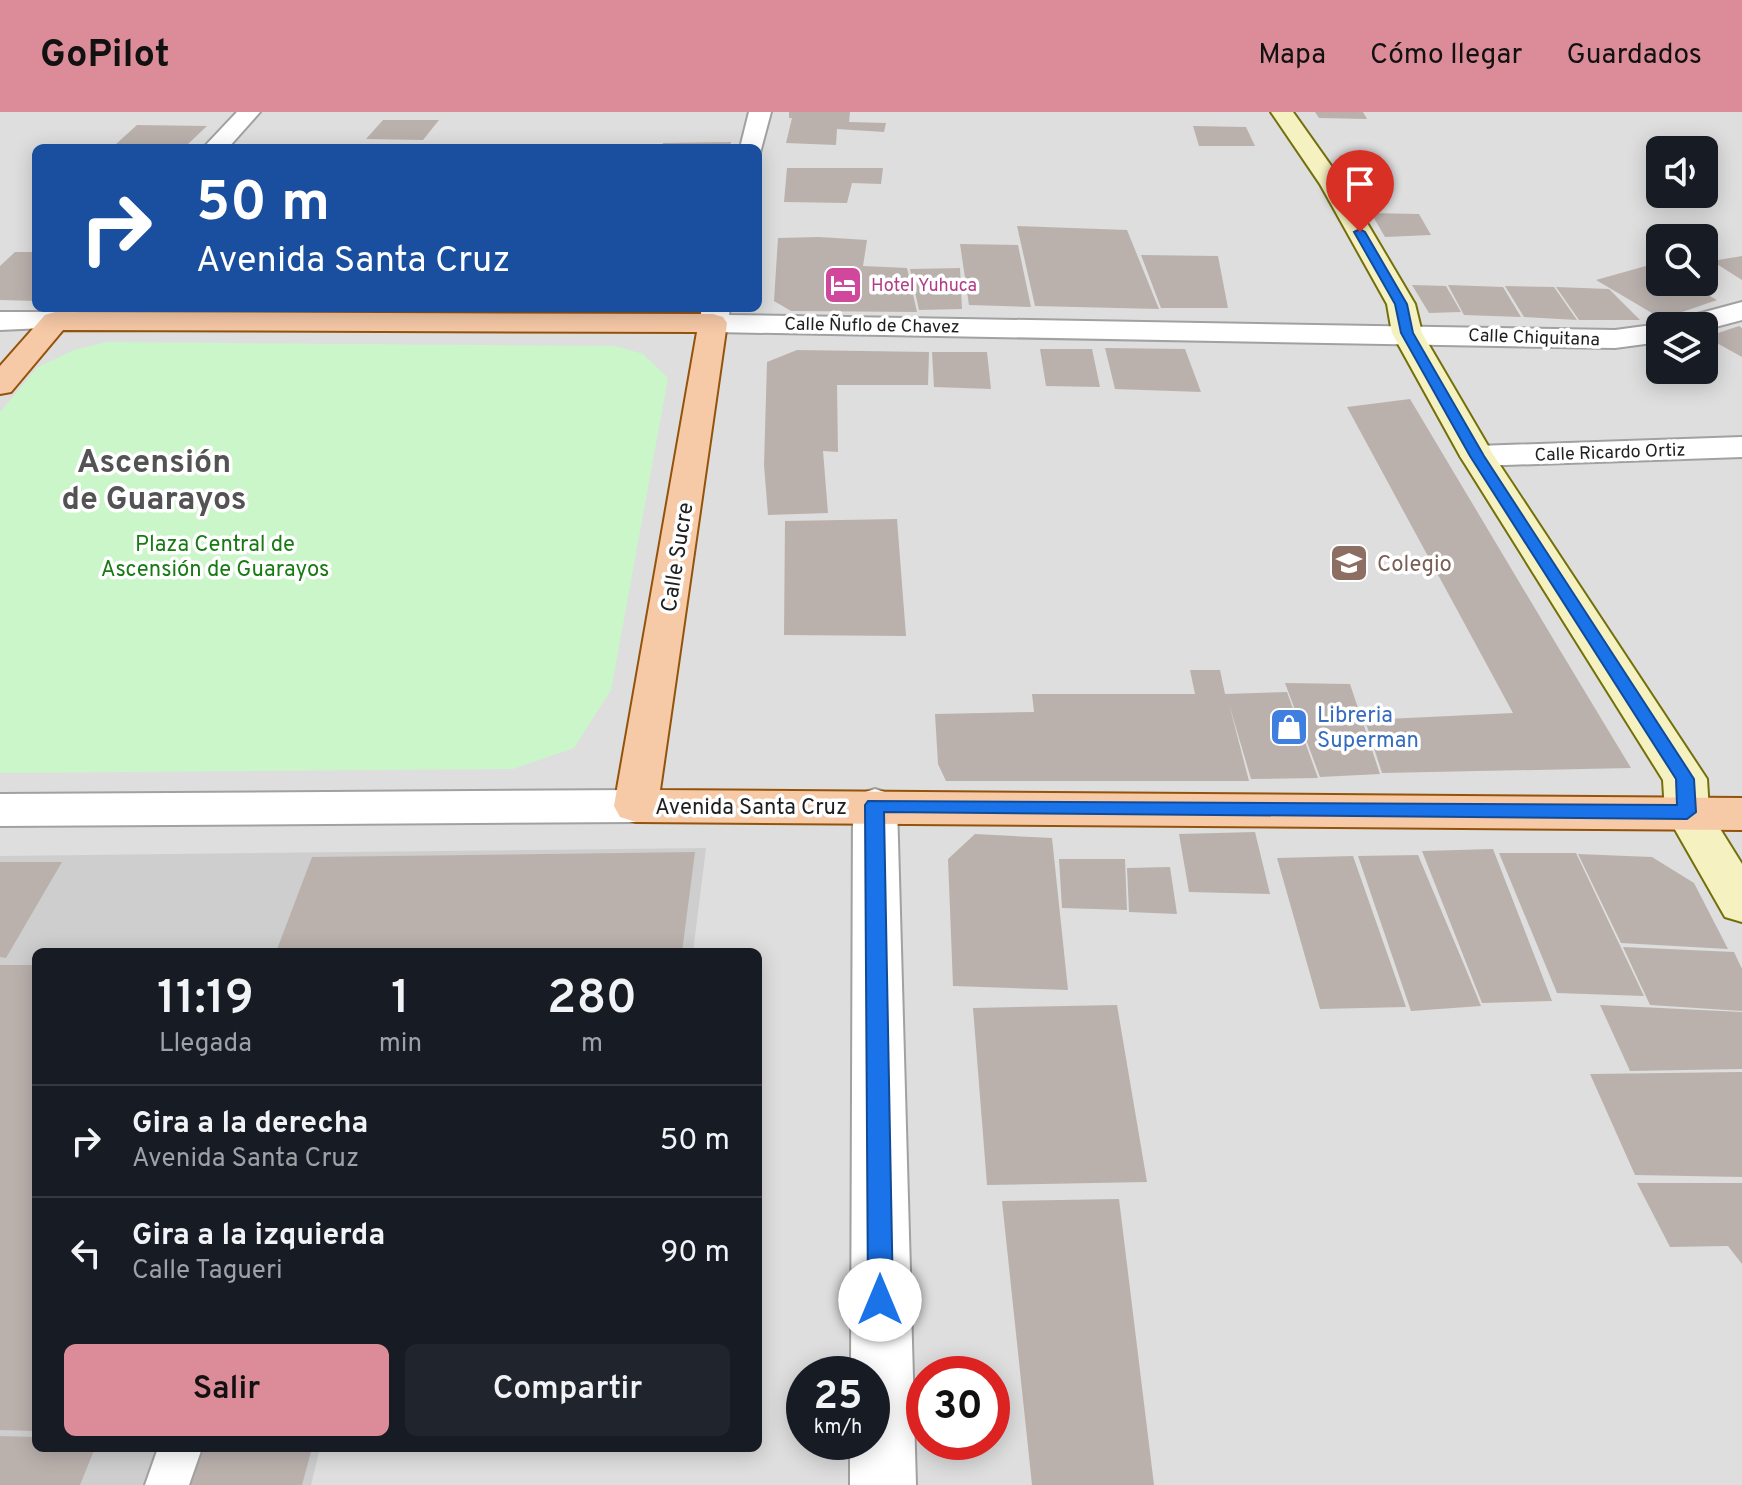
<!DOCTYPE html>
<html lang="es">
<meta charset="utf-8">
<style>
:root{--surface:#171b24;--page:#20242c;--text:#f1f3f6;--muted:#9ea1a6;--line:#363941;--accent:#dc8c98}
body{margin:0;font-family:Overpass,sans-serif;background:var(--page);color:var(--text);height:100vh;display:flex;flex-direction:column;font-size:30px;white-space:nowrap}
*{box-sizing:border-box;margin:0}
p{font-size:26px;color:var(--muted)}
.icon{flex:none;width:44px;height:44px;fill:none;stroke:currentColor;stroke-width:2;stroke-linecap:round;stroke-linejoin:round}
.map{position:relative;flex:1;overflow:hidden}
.details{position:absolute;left:32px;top:836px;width:730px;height:504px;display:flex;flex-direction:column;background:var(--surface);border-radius:12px;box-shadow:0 4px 20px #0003}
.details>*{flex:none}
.hud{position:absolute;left:32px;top:32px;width:730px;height:168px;border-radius:12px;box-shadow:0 4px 20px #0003;background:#1a4fa0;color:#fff;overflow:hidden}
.controls{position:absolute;left:1646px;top:24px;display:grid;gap:16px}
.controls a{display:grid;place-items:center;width:72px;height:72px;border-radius:12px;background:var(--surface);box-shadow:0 4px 20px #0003;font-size:40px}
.speed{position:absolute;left:786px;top:1244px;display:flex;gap:16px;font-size:40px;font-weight:700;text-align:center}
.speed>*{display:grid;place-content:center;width:104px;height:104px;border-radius:50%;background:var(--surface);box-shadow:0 4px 20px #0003;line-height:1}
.speed small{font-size:20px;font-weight:400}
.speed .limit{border:12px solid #d22;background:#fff;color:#111}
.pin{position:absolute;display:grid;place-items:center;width:68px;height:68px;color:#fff;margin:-82px -34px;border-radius:50% 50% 50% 0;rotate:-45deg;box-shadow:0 0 8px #0007}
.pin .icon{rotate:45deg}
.me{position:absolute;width:88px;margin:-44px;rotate:0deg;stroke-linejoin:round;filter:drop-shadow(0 0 6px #0008)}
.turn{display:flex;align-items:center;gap:28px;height:168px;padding:0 32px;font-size:36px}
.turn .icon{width:104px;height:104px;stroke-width:2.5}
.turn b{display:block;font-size:56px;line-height:68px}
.eta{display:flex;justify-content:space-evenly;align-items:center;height:136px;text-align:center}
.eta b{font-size:48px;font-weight:600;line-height:56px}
.action{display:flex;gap:16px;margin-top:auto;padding:16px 32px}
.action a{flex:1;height:92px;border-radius:12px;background:var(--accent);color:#111;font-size:32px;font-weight:600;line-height:92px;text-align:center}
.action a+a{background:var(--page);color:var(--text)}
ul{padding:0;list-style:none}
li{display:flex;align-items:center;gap:24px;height:112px;padding:0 32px;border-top:2px solid var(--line)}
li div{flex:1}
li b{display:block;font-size:30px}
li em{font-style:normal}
header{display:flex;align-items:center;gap:48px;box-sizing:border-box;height:112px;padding:0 40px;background:var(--accent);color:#111}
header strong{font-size:38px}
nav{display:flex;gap:44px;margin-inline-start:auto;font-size:28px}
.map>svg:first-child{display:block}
.residential{fill:#dedede;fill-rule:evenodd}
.religious{fill:#cecece}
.park{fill:#cbf6c9}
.building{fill:#bab1ad}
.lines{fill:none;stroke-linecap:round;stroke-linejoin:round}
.service-casing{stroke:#a1a1a1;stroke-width:4}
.minor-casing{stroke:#a1a1a1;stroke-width:4}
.secondary-casing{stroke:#73700c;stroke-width:4}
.primary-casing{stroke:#93530a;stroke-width:4}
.service{fill:#fff;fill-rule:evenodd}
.minor{fill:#fff;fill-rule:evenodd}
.secondary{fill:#f6f1c0;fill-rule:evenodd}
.primary{fill:#f6c9a7;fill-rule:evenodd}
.route{fill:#1a73e8;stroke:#114b97;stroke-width:2}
.labels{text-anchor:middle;stroke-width:7;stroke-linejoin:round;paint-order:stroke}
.far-hotel-label{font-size:18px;fill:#b23c85;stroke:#fff;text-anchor:start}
.far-street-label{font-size:18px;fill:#202020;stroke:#fff}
.park-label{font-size:22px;fill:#187a13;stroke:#fff}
.street-label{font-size:22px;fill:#202020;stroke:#fff}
.education-label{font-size:22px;fill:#785e54;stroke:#fff;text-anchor:start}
.shop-label{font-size:22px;fill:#366cbe;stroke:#fff;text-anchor:start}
.far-town-label{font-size:32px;font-weight:bold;fill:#535353;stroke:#fff}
</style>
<header>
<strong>GoPilot</strong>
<nav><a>Mapa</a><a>Cómo llegar</a><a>Guardados</a></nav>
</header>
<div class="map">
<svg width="1742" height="1373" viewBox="0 0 1742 1373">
<rect width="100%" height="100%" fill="#f0ece8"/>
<path class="residential" d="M0,0H1742V1373H0ZM36,36H758V196H36ZM1660,38H1704V82H1660ZM1660,126H1704V170H1660ZM1660,214H1704V258H1660ZM36,840H758V1336H36ZM804,1262H872V1330H804ZM924,1262H992V1330H924Z"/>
<path class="religious" d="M706,736L693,840H36V1336H320L311,1373H0V744Z"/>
<path class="park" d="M107,230L615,234L643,242L668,266L611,578L574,636L513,657L0,661V300L38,255L74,238Z"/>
<path class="building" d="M789,0H850L849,10L886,11L884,20L837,17L836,33L786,31L792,6H789Z
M1315,0H1363L1367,7L1319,6Z
M383,8H439L423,28L366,27Z
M137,13L207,14L188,32H116Z
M1193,14L1246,15L1255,34H1199Z
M731,30L730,36H661L663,31Z
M787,56H883L881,72L852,71L847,91L784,90Z
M1371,101L1419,102L1431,123L1385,125Z
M1017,114L1127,118L1159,197L1035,194Z
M819,125L867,128L863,154L907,156L917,200L791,199L774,189L778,126Z
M960,132L1018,133L1031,195L969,193Z
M15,140H36V189L0,188V154Z
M1141,143L1218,144L1228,196H1161Z
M1742,144V168L1712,149Z
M1653,152L1660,156V170H1685L1717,188L1662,207L1596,168Z
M960,156L962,197L919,198L910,157Z
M1412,173L1446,174L1461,200L1429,201Z
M1448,173L1503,175L1521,205L1464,203Z
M1505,174L1554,175L1577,208L1524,205Z
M1556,175L1609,177L1640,208H1579Z
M1739,214L1742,216V245L1706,225Z
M1105,236L1185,237L1201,280L1115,277Z
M1040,237H1092L1100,275L1046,274Z
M797,238L929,240L928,273H837L838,340L823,339L828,401L768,403L764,353L767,250Z
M932,240H987L991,277L934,275Z
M1410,287L1558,535L1631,656L1382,661L1365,608L1513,601L1347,295Z
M897,407L906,524L784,523L785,409Z
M1190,558H1220L1225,582L1287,580L1318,666L1251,667L1229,592L1249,669H946L938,652L935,602L1034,600L1032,582H1195Z
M1285,571L1350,572L1380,662L1320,665Z
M1255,720L1270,782L1189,780L1179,722Z
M975,722L1052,726L1068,878L953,874L948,747Z
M1493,737L1552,889L1482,891L1422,739Z
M695,740L682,840H276L312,745Z
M1499,741H1576L1644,884L1557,881Z
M1578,742L1652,745L1694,771L1728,837L1621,831Z
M1418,743L1465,855L1481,894L1411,899L1358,744Z
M1353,744L1406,895L1320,897L1277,746Z
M1059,747H1125L1127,798L1062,796Z
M0,750H62L6,846L0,845Z
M1170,755L1177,802L1129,800L1127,756Z
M1623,835L1734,840L1742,857V899L1650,893Z
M0,853H36V1319L0,1318Z
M1117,893L1147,1070L987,1073L973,896Z
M1600,893L1742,900V957L1630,959Z
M1742,960V1065L1635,1063L1590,962Z
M1637,1071H1742V1152L1728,1134L1670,1135Z
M1119,1087L1154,1373H1032L1002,1089Z
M0,1324L36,1325V1336H95L80,1373H0Z
M192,1336H312L302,1373H179Z"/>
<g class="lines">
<g class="service-casing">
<path id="service" d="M158,1336H202L189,1373H145Z"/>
</g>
<g class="minor-casing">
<path id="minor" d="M237,0H260L228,36H203Z
M749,0H771L760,41L758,36H740Z
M1742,190V208L1704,218V214H1670L1675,208Z
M51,196H80L65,215L0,218V200H47Z
M702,196H730L729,203L1615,218L1660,212L1667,214H1660V230L1615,236L713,220L703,217L699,211Z
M1742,325V345L1477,354L1465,351L1460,344L1465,337L1477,334Z
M875,677L891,682L897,693L916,1373H850V1330H872V1262H851L853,693L859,682Z
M636,678L652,683L658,694L652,705L636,710L0,714V682Z"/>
</g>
<g class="secondary-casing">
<path id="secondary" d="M1271,0H1293L1344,72L1415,192L1422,221L1494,344L1707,667L1709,699L1742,752V810L1725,805L1665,700L1663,668L1460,344L1392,221L1387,192L1320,72Z"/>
</g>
<g class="primary-casing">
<path id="primary" d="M55,200L713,202L723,205L727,211L660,678L1742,686V718L636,710L620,705L614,694L697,220L63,218L11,280L0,282V254L45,203Z"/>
</g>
<use href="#service" class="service"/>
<use href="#minor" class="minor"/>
<use href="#secondary" class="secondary"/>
<use href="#primary" class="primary"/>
</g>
<path class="route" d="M1360,117L1365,120L1407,192L1413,221L1484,344L1694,667L1696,700L1687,707L884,700L893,1188L889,1196L880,1200L872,1196L868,1188L865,693L868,689L1677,693L1676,667L1470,344L1401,221L1395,192L1354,120Z"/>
<defs>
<g id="hotel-square" transform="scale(2)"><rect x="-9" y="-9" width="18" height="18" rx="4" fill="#d1479c" stroke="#fff"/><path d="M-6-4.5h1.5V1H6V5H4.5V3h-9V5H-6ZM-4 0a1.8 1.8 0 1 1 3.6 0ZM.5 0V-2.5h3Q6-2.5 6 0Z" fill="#fff"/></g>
<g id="school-square" transform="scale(2)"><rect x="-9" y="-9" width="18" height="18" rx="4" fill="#8d6e63" stroke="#fff"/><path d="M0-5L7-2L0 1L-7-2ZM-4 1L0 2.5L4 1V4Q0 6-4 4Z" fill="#fff"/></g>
<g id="shop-square" transform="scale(2)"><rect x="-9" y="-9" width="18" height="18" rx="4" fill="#3f7fe0" stroke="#fff"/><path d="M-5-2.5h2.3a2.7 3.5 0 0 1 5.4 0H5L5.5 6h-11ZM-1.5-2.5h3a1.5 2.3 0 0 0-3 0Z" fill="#fff"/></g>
</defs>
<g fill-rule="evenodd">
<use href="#hotel-square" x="843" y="173"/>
<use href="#school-square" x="1349" y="451"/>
<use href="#shop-square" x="1289" y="615"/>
</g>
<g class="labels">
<g class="far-hotel-label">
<text x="871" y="179">Hotel Yuhuca</text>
</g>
<g class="far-street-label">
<text transform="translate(872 213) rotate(1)" y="6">Calle Ñuflo de Chavez</text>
<text transform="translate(1534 225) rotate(2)" y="6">Calle Chiquitana</text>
<text transform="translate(1610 340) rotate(-2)" y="6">Calle Ricardo Ortiz</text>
</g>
<g class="park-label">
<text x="215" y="439">Plaza Central de<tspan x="215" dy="25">Ascensión de Guarayos</tspan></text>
</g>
<g class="street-label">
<text transform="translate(676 445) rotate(-81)" y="8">Calle Sucre</text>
<text x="751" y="702">Avenida Santa Cruz</text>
</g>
<g class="education-label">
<text x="1377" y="459">Colegio</text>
</g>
<g class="shop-label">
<text x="1317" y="610">Libreria<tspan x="1317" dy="25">Superman</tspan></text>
</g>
<g class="far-town-label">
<text x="154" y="360">Ascensión<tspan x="154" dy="37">de Guarayos</tspan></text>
</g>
</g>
</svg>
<div class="controls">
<a><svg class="icon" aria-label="sound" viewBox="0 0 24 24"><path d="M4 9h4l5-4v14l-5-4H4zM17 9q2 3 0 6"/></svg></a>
<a><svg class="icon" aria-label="search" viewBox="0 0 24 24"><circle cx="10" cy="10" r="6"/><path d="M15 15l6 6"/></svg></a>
<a><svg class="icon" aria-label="layers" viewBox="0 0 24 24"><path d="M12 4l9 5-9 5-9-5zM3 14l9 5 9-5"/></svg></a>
</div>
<div class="speed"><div>25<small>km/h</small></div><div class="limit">30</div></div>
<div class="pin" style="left:1360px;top:120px;background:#d93025"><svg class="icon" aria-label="arrive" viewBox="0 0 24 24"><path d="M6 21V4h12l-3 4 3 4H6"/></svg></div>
<svg class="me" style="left:880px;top:1188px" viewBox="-20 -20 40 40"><circle r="19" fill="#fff"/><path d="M0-13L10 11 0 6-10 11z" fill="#1a73e8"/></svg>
<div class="hud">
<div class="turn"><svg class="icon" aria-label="right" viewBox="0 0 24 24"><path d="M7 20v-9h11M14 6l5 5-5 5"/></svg><div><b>50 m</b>Avenida Santa Cruz</div></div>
</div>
<section class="details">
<div class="eta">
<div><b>11:19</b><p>Llegada</p></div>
<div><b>1</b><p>min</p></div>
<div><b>280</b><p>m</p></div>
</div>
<ul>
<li><svg class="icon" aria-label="right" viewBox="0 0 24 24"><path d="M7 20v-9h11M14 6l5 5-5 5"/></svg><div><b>Gira a la derecha</b><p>Avenida Santa Cruz</p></div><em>50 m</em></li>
<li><svg class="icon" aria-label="left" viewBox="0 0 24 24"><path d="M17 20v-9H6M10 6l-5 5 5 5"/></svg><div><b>Gira a la izquierda</b><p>Calle Tagueri</p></div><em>90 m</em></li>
</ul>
<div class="action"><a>Salir</a><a>Compartir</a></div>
</section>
</div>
